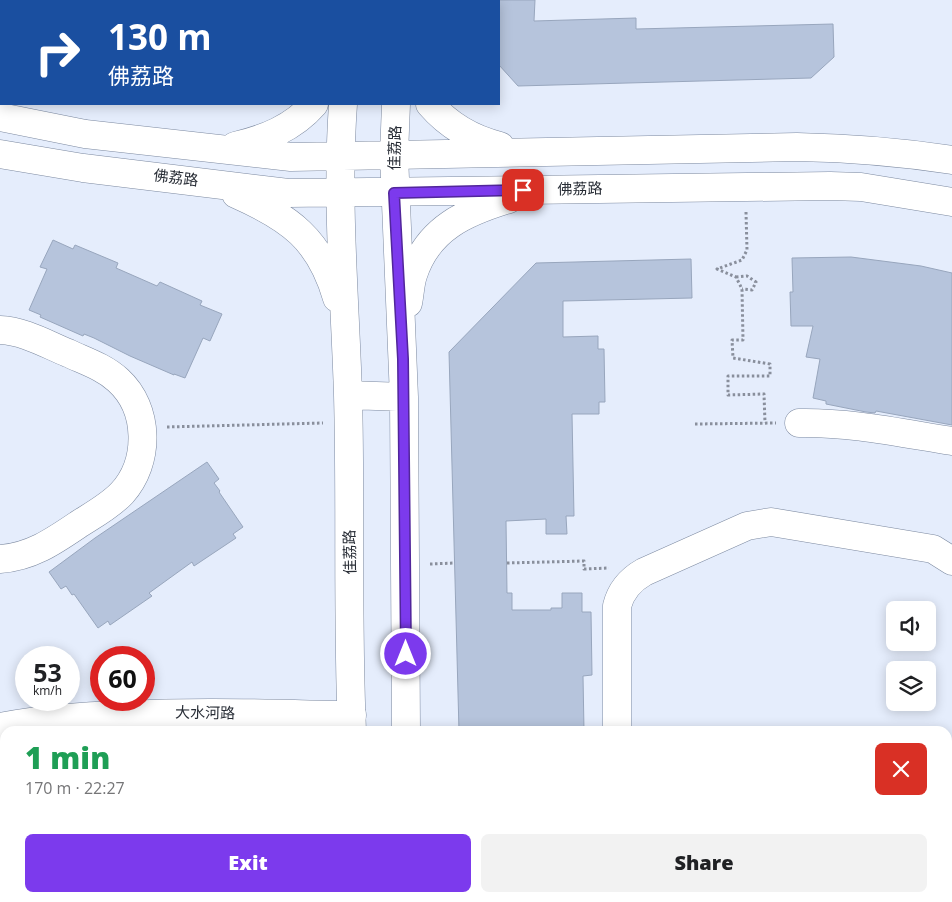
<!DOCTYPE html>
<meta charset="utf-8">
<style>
:root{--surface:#fff;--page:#f2f2f2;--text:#202124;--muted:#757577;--accent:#7c3aed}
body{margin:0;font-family:"Open Sans","Noto Sans SC",sans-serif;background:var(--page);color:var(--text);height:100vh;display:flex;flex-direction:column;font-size:19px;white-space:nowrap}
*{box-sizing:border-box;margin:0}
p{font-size:16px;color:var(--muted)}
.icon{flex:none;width:28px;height:28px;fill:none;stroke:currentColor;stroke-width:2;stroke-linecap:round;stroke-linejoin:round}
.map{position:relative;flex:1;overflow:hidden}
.side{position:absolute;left:0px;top:726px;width:952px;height:176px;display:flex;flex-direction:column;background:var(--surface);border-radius:15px 15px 0 0;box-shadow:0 2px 12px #0003}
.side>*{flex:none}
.top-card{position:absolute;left:0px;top:0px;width:500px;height:105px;box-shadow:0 2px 12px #0003;background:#1a4fa0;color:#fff;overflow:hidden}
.tools{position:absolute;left:886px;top:601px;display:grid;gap:10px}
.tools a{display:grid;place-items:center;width:50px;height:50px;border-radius:8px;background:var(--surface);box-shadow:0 2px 12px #0003;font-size:25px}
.speed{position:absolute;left:15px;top:646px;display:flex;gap:10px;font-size:25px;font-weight:700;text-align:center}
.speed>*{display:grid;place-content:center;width:65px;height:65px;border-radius:50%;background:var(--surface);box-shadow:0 2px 12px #0003;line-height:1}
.speed small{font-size:12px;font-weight:400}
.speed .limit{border:8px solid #d22;background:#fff;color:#111}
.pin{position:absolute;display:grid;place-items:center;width:42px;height:42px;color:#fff;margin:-21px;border-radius:10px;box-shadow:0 2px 8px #0006}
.me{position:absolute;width:55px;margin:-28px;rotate:0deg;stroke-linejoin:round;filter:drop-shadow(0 0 4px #0008)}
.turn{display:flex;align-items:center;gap:18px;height:105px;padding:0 25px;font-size:22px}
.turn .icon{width:65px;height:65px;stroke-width:2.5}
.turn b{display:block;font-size:35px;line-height:42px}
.round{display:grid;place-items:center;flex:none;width:52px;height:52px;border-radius:8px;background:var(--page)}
.overview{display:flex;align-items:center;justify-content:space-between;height:85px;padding:0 25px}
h1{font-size:30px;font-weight:800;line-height:38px;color:#1e9e55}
.cta{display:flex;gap:10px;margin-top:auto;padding:10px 25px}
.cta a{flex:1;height:58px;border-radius:8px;background:var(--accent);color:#fff;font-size:20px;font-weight:800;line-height:58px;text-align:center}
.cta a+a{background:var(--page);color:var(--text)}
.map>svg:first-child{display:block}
.building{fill:#b6c4dc;stroke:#98a6bd}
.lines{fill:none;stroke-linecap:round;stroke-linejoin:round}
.minor-casing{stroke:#7c89a0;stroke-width:29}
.major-casing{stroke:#7c89a0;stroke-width:29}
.path{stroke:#898f9c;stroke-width:3;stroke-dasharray:2.5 2.5;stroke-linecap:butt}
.minor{stroke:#fff;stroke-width:28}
.major{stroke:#fff;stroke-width:28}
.route-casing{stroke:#51269a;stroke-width:12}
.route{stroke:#7c3aed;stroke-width:9}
.labels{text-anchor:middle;stroke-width:5;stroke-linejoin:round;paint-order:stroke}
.street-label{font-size:15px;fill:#272c35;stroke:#fff}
</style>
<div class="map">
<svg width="952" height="902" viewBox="0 0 952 902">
<rect width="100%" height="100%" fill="#e5edfc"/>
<path class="building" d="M499,0H535L534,21L636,18V29L833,24L834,57L811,78L518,86L499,65Z
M53,240L73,249L75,245L118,263L116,268L157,286L160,282L202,301L200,305L222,314L210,341L203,338L185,378L174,374V375L130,356L94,338L84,334L83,336L40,317L41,315L29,310L47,269L40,267Z
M851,257L921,266L952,273V425L876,411L875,413L866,412L826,404V401L813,398L820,359L806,357L813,326H791L790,292H793L792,258Z
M691,259L692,298L563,301V337L598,336V349H604L605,402H599V414H572L574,516H566L567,534H546V519L506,521L507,593H512V610H551V608H562V593H582V612H591L592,675L583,676L584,731H459L449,352L536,263Z
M207,462L219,479L214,483L220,491L219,492L243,527L233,534L236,538L194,566L192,562L149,593L152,596L110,625L108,621L98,628L74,594L72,595L66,586L61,589L49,572L95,538Z"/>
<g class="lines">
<g class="minor-casing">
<path id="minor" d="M152,0L154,1
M285,1L286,0
M0,29L1,30
M0,330C24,331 46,344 68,353C85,361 104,367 118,380C150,409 150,462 122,493C110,506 93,515 79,524C54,541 31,557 0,559
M799,423C850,422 901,433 952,441
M0,727C41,719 82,716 124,715C200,711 276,714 352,715
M617,731V606C621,590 630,580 644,572L747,526L771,522L933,549L952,561
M0,753L5,752
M948,839L952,837
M654,898L658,902
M931,898L933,902
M754,902L768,898"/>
</g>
<g class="major-casing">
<path id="major" d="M349,1V0
M402,1V0
M343,104C336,201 345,298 348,395C351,507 347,619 352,731
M396,104L394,155L404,397L406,731
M430,104C449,126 471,139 500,146
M0,117L85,134L291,157L797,147C850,148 901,152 952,160
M235,146C265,139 293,128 314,104
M0,154L83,168L288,193L830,186L861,187L952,202
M236,194C290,218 320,239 337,298
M408,303C410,294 410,284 413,275C428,228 466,212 509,199
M348,395L404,397
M363,898L364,902
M418,898L419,902"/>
</g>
<path class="path" d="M244,1V0
M746,212L747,250L742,260L717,269L736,277L742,289L743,340H732L733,358L770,364V376H728V395L764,394L765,423
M736,277L747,276L756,282L752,290L742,289
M695,424L776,423
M167,427L323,423
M507,563L584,561V569L609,568
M430,564L455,563"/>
<use href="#minor" class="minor"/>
<use href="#major" class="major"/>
</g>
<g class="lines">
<g class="route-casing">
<path id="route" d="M406,654L403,359L394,193L523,190"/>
</g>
<use href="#route" class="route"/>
</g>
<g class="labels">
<g class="street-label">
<text transform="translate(395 148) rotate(-89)" y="5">佳荔路</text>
<text transform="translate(176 178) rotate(7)" y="5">佛荔路</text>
<text transform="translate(580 189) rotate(-1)" y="5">佛荔路</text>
<text transform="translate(350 552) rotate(-91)" y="5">佳荔路</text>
<text transform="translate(205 713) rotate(1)" y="5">大水河路</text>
</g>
</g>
</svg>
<div class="tools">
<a><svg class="icon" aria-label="sound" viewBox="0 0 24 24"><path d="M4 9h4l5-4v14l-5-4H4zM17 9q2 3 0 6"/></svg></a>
<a><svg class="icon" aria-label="layers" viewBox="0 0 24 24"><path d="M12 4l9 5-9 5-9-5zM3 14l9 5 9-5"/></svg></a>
</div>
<div class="speed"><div>53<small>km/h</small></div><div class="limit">60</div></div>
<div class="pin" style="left:523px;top:190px;background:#d93025"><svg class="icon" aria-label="arrive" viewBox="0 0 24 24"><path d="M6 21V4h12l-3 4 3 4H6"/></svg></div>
<svg class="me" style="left:406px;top:654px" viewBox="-20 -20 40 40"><circle r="17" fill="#7c3aed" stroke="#fff" stroke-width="3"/><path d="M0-11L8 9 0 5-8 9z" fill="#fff"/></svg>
<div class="top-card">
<div class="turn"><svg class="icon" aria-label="right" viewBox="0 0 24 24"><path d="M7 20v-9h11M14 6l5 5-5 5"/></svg><div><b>130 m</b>佛荔路</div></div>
</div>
<section class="side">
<div class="overview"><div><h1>1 min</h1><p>170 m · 22:27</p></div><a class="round" style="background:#d93025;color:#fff"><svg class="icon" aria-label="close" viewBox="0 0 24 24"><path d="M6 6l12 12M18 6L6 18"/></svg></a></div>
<div class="cta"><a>Exit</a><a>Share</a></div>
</section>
</div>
